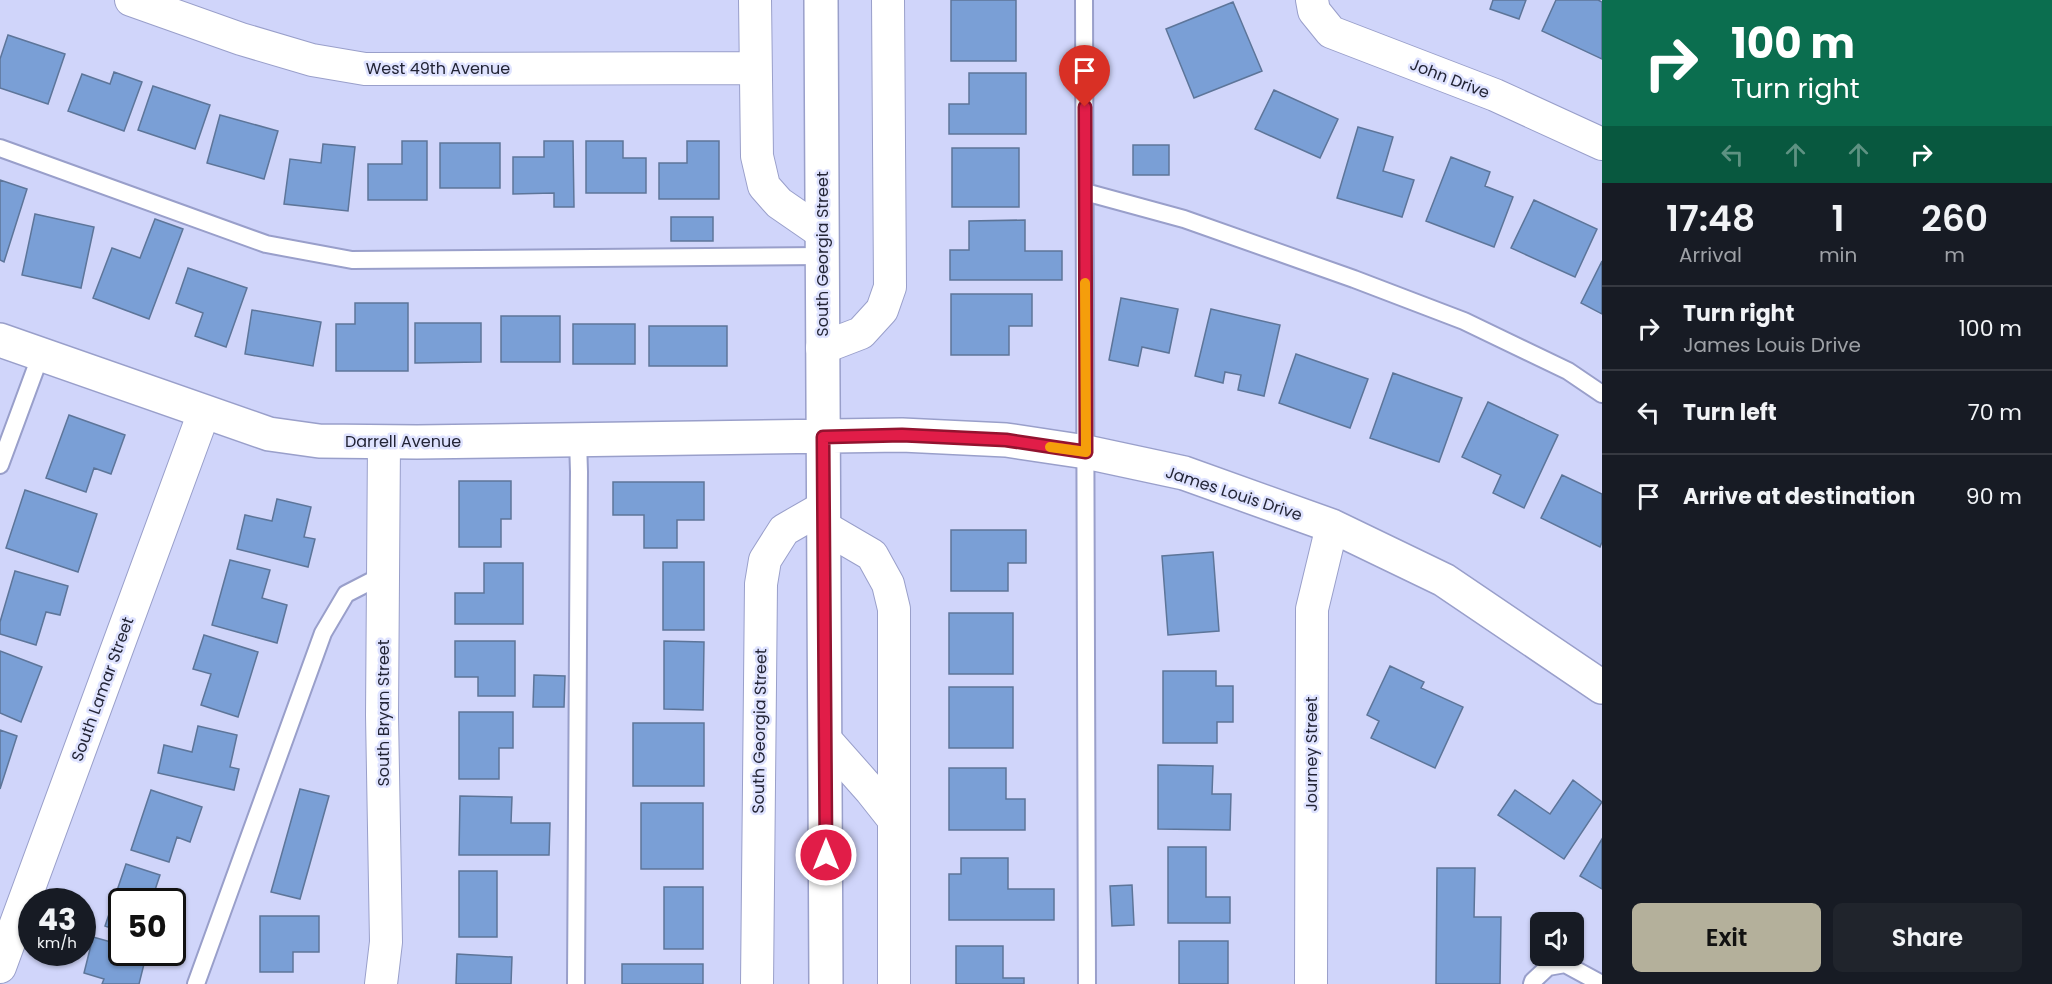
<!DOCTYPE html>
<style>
:root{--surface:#171b24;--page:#20242c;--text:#f1f3f6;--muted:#9ea1a6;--line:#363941;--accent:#b4b09b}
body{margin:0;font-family:Poppins,sans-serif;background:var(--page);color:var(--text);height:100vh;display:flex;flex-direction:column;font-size:22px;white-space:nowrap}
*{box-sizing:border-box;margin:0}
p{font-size:20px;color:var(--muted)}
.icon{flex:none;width:33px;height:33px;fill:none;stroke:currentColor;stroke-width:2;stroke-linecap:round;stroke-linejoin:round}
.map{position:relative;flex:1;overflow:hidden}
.sheet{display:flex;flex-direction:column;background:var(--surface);width:450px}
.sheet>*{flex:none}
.banner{background:#0b6e4f;color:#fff;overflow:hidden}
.controls{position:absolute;left:1530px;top:912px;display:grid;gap:12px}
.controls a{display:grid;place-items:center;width:54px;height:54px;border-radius:9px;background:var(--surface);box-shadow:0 2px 4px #0004;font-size:30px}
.speed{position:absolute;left:18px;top:888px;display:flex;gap:12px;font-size:30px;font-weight:700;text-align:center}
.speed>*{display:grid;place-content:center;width:78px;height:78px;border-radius:50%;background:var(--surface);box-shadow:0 2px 4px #0004;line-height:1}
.speed small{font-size:15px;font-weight:400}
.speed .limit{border:3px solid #111;border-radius:9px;background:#fff;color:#111}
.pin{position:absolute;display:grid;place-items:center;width:51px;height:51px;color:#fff;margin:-62px -26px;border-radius:50% 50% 50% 0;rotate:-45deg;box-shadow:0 0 6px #0007}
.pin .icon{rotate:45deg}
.me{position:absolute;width:66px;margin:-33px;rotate:0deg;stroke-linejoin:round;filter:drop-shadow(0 0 4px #0008)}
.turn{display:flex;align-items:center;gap:21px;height:126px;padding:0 30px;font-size:27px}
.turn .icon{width:78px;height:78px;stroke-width:2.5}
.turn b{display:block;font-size:42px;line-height:51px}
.lanes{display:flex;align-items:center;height:57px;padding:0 30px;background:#0003;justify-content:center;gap:30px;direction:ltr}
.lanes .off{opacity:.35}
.eta{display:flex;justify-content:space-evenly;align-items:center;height:102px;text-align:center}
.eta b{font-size:36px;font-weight:600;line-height:42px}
.action{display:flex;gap:12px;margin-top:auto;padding:12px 30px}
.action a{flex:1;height:69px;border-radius:9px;background:var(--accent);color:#111;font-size:24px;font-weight:600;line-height:69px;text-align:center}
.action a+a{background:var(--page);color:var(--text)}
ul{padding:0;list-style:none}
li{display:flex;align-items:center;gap:18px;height:84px;padding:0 30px;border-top:2px solid var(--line)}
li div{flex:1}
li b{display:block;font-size:22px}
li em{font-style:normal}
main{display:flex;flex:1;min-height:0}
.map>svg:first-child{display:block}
.building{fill:#7a9fd6;stroke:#5d7599;stroke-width:1.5}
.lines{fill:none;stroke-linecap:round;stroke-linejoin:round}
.lane-casing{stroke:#999fca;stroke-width:20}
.street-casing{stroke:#999fca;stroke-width:34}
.secondary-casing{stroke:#999fca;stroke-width:36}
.lane{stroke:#fff;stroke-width:16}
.street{stroke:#fff;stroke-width:32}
.secondary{stroke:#fff;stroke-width:33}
.route-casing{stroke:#92132f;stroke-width:15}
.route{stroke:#e11d48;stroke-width:10}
.slow{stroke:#f59e0b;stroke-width:10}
.labels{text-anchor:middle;stroke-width:5;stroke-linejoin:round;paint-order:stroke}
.street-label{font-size:16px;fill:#232536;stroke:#dfe3ff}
</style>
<main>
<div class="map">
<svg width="1602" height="984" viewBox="0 0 1602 984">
<rect width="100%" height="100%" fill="#d0d5fa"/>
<path class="building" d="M951,0H1016V61H951Z
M1493,0H1526L1519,19L1490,9Z
M1556,0H1598L1602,2V59L1542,31Z
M1233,2L1262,71L1194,98L1166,29Z
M8,35L65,54L48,104L0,88V59Z
M114,72L142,82L124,131L68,111L82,74L110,84Z
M969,73H1026V134H949V104H969Z
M153,86L210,105L195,149L138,130Z
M1274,90L1338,119L1320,158L1255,129Z
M220,115L278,131L264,179L207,163Z
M1358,127L1393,137L1383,171L1414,180L1402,217L1337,198Z
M402,141H427V200H368V164H402Z
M544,141H573L574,207H554V193L513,194V157H544Z
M586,141H623V158H646V193H586Z
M687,141H719V199H659V163H687Z
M440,143H500V188H440Z
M323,144L355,147L348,211L284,204L290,159L321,163Z
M1133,145H1169V175H1133Z
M952,148H1019V207H952Z
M1451,157L1490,172L1485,186L1513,197L1494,247L1426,221Z
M0,180L27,189L4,262L0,260Z
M1534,200L1597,229L1575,277L1511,248Z
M35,214L94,227L81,288L22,275Z
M671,217H713V241H671Z
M155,219L183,229L149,319L93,298L112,248L140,258Z
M1025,220V251H1062V280H950V250H969V221Z
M1602,261V314L1581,303Z
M188,268L247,288L226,347L195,336L203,313L176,303Z
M951,294H1032V326H1009V355H951Z
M1121,298L1178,309L1169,353L1142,347L1138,366L1109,360Z
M355,303H408V371H336V324H355Z
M1211,309L1280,325L1264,396L1238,390L1241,375L1225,372L1223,383L1195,376Z
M252,310L321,322L313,366L245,354Z
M501,316H560V362H501Z
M415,323H481V362L415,363Z
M573,324H635V364H573Z
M649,326H727V366H649Z
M1296,354L1368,379L1350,428L1279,403Z
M1393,373L1462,398L1439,462L1370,438Z
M1488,402L1558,435L1524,508L1493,493L1501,475L1462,457Z
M69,415L125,435L111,474L94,468L86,492L46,478Z
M1562,475L1602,494V542L1600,547L1541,518Z
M459,481H511V519H501V547H459Z
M613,482H704V520H677V548H644V515H613Z
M25,490L97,514L78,572L6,548Z
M277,499L311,507L304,537L315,539L308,567L237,549L245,515L272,521Z
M951,530H1026V563H1008V591H951Z
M1213,552L1219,631L1168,635L1162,556Z
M230,560L270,570L262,598L287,605L277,643L212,625Z
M663,562H704V630H663Z
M484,563H523V624H455V593H484Z
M15,571L68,586L60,615L46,612L36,645L0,634V622Z
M949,613H1013V674H949Z
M204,635L258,652L238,717L201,705L211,674L193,669Z
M455,641H515V696H478V677H455Z
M664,641L704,642L703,710L664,709Z
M0,651L42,667L21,722L0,713Z
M1390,666L1424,682L1421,688L1463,707L1435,768L1371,738L1379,721L1367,715Z
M1163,671H1216V686H1233V722H1217V743H1163Z
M534,675L565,676L564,707H533Z
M949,687H1013V748H949Z
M459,712H513V748H499V779H459Z
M633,723H704V786H633Z
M198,726L237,735L230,767L239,769L234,790L158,773L164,745L192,752Z
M0,730L17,736L0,789Z
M1158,765L1213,766L1212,794H1231L1230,830L1158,829Z
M949,768H1006V799H1025V830H949Z
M1573,780L1602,802L1564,859L1498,815L1515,790L1550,814Z
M300,789L329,796L300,899L271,892Z
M151,790L202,807L190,842L177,837L169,862L131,850Z
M460,796L512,797L511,823H550L549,855H459Z
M641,803H703V869H641Z
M1602,839V889L1580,876Z
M1168,847H1206V897H1230V923H1168Z
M961,858H1008V889H1054V920H949V874H961Z
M126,864L160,875L151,902H122V932L105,926Z
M1437,868H1475L1474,917H1501L1500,984H1436Z
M459,871H497V937H459Z
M1132,885L1134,925L1112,926L1110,886Z
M664,887H703V949H664Z
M260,916H319V952H293V972H260Z
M93,937L122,945V952H147L139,984H102L104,979L84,973Z
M1179,941H1228V984H1179Z
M956,946H1003V978H1024V984H956Z
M457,954L512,957L511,984H456Z
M622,964H703V984H622Z"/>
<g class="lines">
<g class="lane-casing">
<path id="lane" d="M1084,0L1087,984
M0,148L266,244L352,260L821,256
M1085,192L1184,219L1354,279L1464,321L1568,371L1602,394
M0,465L41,354
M196,984L323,633L346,594L383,575
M576,984L579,472L578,440
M1532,984L1533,981L1548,967L1565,964L1602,984"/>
</g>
<g class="street-casing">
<path id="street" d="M131,0L241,39L312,60L365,69L754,68
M755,0L757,156L764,186L779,203L821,232
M1312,0L1314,11L1331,32L1495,95L1602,144
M822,348L861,333L882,310L890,287L888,0
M824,527L872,555L888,584L894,609V984
M825,739L871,791L894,820
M0,967L204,412
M381,984L386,942L382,715L384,442
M757,984L761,584L765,560L784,530L824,507
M1311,984L1312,609L1332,526"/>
</g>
<g class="secondary-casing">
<path id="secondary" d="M821,0L826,984
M0,340L269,434L319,441L417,442L902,435L1006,440L1086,452L1184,473L1332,526L1444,580L1602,687"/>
</g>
<use href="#lane" class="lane"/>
<use href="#street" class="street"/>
<use href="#secondary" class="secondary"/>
</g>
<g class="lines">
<g class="route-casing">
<path id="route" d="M826,855L823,437L902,435L1006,440L1086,452L1085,107"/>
</g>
<use href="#route" class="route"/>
<path class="slow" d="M1050,447L1086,452L1085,283"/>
</g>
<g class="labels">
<g class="street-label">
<text x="438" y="74">West 49th Avenue</text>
<text transform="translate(1450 78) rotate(21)" y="6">John Drive</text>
<text transform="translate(822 254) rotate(-90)" y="6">South Georgia Street</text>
<text x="403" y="447">Darrell Avenue</text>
<text transform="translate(1234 493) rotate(18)" y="6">James Louis Drive</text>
<text transform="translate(102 689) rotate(-70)" y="6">South Lamar Street</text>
<text transform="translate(383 713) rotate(-90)" y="6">South Bryan Street</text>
<text transform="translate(759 731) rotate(-89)" y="6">South Georgia Street</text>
<text transform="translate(1311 754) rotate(-90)" y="6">Journey Street</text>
</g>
</g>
</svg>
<div class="controls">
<a><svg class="icon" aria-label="sound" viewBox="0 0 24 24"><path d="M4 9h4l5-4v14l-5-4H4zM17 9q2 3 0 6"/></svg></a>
</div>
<div class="speed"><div>43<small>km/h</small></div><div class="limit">50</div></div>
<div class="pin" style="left:1085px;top:107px;background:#d93025"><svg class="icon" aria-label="arrive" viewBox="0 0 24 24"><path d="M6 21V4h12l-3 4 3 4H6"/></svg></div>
<svg class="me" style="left:826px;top:855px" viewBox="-20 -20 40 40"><circle r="17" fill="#e11d48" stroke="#fff" stroke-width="3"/><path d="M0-11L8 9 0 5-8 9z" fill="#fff"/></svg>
</div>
<section class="sheet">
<div class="banner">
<div class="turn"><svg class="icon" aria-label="right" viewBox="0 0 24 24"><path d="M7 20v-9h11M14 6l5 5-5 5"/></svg><div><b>100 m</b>Turn right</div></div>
<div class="lanes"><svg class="icon off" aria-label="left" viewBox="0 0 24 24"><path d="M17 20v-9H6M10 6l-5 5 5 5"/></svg><svg class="icon off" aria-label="ahead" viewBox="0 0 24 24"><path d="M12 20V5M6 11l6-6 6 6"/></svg><svg class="icon off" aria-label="ahead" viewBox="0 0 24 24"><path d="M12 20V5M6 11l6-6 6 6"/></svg><svg class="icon" aria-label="right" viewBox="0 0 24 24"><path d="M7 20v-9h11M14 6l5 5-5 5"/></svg></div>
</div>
<div class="eta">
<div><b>17:48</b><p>Arrival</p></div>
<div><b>1</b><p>min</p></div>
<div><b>260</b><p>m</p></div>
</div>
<ul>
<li><svg class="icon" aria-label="right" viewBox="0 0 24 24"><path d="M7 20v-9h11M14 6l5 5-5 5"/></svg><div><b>Turn right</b><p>James Louis Drive</p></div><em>100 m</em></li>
<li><svg class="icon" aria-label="left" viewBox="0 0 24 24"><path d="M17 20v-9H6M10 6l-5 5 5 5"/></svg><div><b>Turn left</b></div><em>70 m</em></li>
<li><svg class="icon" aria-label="arrive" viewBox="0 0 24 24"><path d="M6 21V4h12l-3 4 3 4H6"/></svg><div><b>Arrive at destination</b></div><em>90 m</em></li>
</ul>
<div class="action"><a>Exit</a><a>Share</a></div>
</section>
</main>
